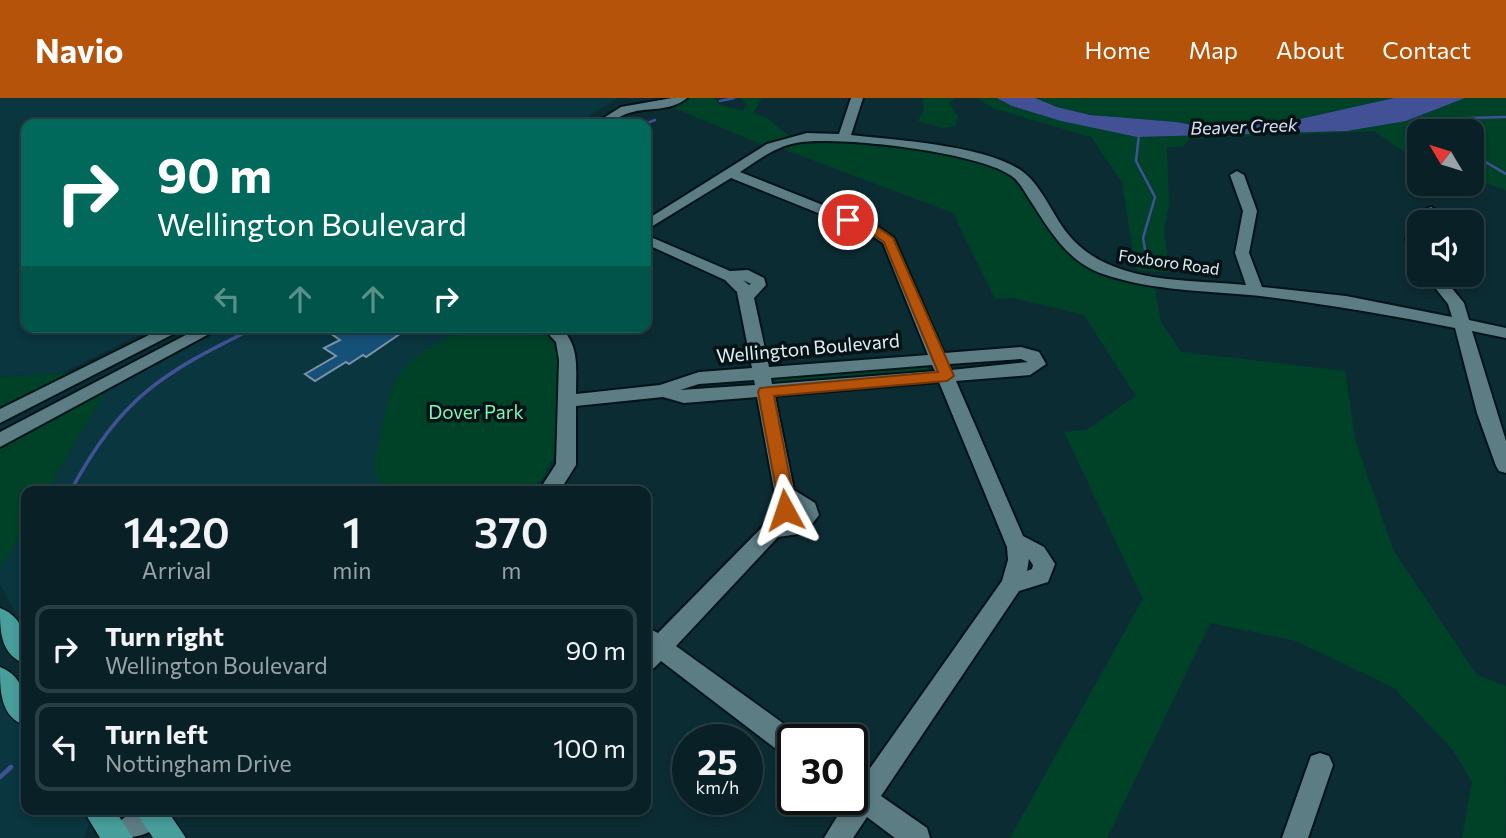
<!DOCTYPE html>
<style>
:root{--surface:#092126;--page:#172e32;--text:#f1f3f6;--muted:#99a3a7;--line:#293e43;--accent:#b45309}
body{margin:0;font-family:Commissioner,sans-serif;background:var(--page);color:var(--text);height:100vh;display:flex;flex-direction:column;font-size:26px;white-space:nowrap}
*{box-sizing:border-box;margin:0}
p{font-size:23px;color:var(--muted)}
.icon{flex:none;width:38px;height:38px;fill:none;stroke:currentColor;stroke-width:2;stroke-linecap:round;stroke-linejoin:round}
.map{position:relative;flex:1;overflow:hidden}
.details{position:absolute;left:21px;top:388px;width:630px;height:329px;display:flex;flex-direction:column;background:var(--surface);border-radius:14px;box-shadow:0 4px 10px #0003,0 0 0 2px var(--line)}
.details>*{flex:none}
.banner{position:absolute;left:21px;top:21px;width:630px;height:214px;border-radius:14px;box-shadow:0 4px 10px #0003,0 0 0 2px var(--line);background:#00695c;color:#fff;overflow:hidden}
.needle{width:46px;rotate:308deg}
.fabs{position:absolute;left:1407px;top:21px;display:grid;gap:14px}
.fabs a{display:grid;place-items:center;width:77px;height:77px;border-radius:14px;background:var(--surface);box-shadow:0 4px 10px #0003,0 0 0 2px var(--line);font-size:35px}
.speed{position:absolute;left:672px;top:626px;display:flex;gap:14px;font-size:35px;font-weight:700;text-align:center}
.speed>*{display:grid;place-content:center;width:91px;height:91px;border-radius:50%;background:var(--surface);box-shadow:0 4px 10px #0003,0 0 0 2px var(--line);line-height:1}
.speed small{font-size:18px;font-weight:400}
.speed .limit{border:4px solid #111;border-radius:10px;background:#fff;color:#111}
.pin{position:absolute;display:grid;place-items:center;width:60px;height:60px;color:#fff;margin:-30px;border:4px solid #fff;border-radius:50%;box-shadow:0 2px 7px #0007}
.me{position:absolute;width:77px;margin:-38px;rotate:355deg;stroke-linejoin:round;filter:drop-shadow(0 0 5px #0008)}
.turn{display:flex;align-items:center;gap:24px;height:147px;padding:0 21px;font-size:32px}
.turn .icon{width:91px;height:91px;stroke-width:2.5}
.turn b{display:block;font-size:49px;line-height:60px}
.lanes{display:flex;align-items:center;height:66px;padding:0 21px;background:#0003;justify-content:center;gap:35px;direction:ltr}
.lanes .off{opacity:.35}
.eta{display:flex;justify-content:space-evenly;align-items:center;height:119px;text-align:center}
.eta b{font-size:42px;font-weight:600;line-height:49px}
ul{padding:0;list-style:none}
li{display:flex;align-items:center;gap:21px;height:88px;margin:0 14px 10px;padding:0 7px;border:4px solid var(--line);border-radius:14px}
li div{flex:1}
li b{display:block;font-size:26px}
li em{font-style:normal}
header{display:flex;align-items:center;gap:42px;box-sizing:border-box;height:98px;padding:0 35px;background:var(--accent);color:#fff}
header strong{font-size:33px}
nav{display:flex;gap:38px;margin-inline-start:auto;font-size:24px}
.map>svg:first-child{display:block}
.built{fill:#0a3640}
.green{fill:#004228}
.water{fill:#425196}
.lines{fill:none;stroke-linecap:round;stroke-linejoin:round}
.stream-far2{stroke:#425196;stroke-width:2.5}
.stream-far1{stroke:#425196;stroke-width:3.5}
.stream{stroke:#425196;stroke-width:4.5}
.building{fill:#155079;stroke:#7c93a6;stroke-width:2}
.minor-casing{stroke:#001318;stroke-width:4}
.major-casing{stroke:#001318;stroke-width:3}
.minor{fill:#5d7d85;fill-rule:evenodd}
.major{fill:#479e9b;fill-rule:evenodd}
.route{fill:#b45309;stroke:#753606;stroke-width:2}
.labels{text-anchor:middle;stroke-width:7;stroke-linejoin:round;paint-order:stroke}
.far-street-label{font-size:16px;fill:#e0f1f6;stroke:#061215}
.far-water-label{font-size:18px;font-style:italic;fill:#dbe2f6;stroke:#061215}
.street-label{font-size:19px;fill:#e0f1f6;stroke:#061215}
.park-label{font-size:19px;fill:#7bf7b8;stroke:#061215}
</style>
<header>
<strong>Navio</strong>
<nav><a>Home</a><a>Map</a><a>About</a><a>Contact</a></nav>
</header>
<div class="map">
<svg width="1506" height="740" viewBox="0 0 1506 740">
<rect width="100%" height="100%" fill="#0c2c33"/>
<path class="built" d="M0,0H617L576,26H26V229H155L62,275L0,279Z
M223,229H463L417,259L385,392L387,394H46L108,290Z
M26,427V534L0,486V471Z
M0,599L26,634V712H85L91,720L84,740H0Z"/>
<path class="green" d="M685,0H714L719,6L743,13L747,7L741,0H762L753,15L767,20L790,39L765,48L669,8Z
M922,0H955L949,5L958,18L955,28L942,30L918,23L924,12Z
M976,0H997L1012,8L1061,23L1137,39L1347,33L1406,23L1465,0H1506V92L1472,81V33H1419V64L1374,33L1189,41L1184,48L1167,50L1169,106L1164,132L1169,175L1136,172L1122,84L1091,39L995,11Z
M1035,0H1394C1331,14 1268,32 1203,29C1193,28 1182,24 1172,24C1125,22 1079,19 1035,0Z
M805,42L827,43C874,48 984,52 1017,82C1061,149 1067,175 1154,187L1161,224L1181,254L1345,273L1355,341L1393,452L1477,577L1506,588L1505,740H1462L1472,684L1453,652L1394,590L1296,543L1210,525L1107,740H1010L1143,501L1064,334L1086,332L1136,298L1084,217L1013,200L995,201L953,115L778,49Z
M463,229H538L551,238L560,257L555,357L542,381L528,394H387L376,377L375,365C381,339 386,289 404,270C420,253 444,242 463,229Z
M926,267L929,271L926,275L776,286L773,283L775,279Z
M80,274L0,314V279Z
M108,290L46,394H26V427L0,471V346Z"/>
<path class="water" d="M997,0H1035L1057,9L1090,17L1176,24L1202,29L1287,24L1394,0H1465L1406,23L1347,33L1137,39L1061,23L1012,8Z"/>
<g class="lines">
<path class="stream-far2" d="M720,3L734,0
M645,26L655,22
M1462,33L1459,27L1468,20L1506,19
M1139,37L1136,63L1155,99L1143,140L1148,168
M1472,56L1506,76"/>
<path class="stream-far1" d="M70,394C122,298 161,276 256,229"/>
<path class="stream" d="M0,679L11,669"/>
</g>
<path class="building" d="M348,229H410L366,259L363,257L349,266L346,264L315,283L305,276L336,258L324,250L340,242L333,237Z"/>
<g class="lines">
<g class="minor-casing">
<path id="minor" d="M672,0H687C669,15 646,8 626,16C614,21 608,27 594,26L621,9Z
M851,0H863L851,37C896,42 981,47 1019,71C1040,84 1052,116 1067,135C1108,187 1186,181 1246,187L1235,155L1243,113L1230,77L1237,73L1244,77L1257,113L1249,155L1262,189L1346,198L1452,219L1448,206L1425,177H1441L1464,205L1469,222L1506,230V240L1472,233L1506,343V375L1499,373L1496,368L1477,315L1455,230C1390,217 1326,206 1260,198C1209,193 1152,193 1103,176C1067,164 1049,131 1030,102C1024,93 1019,82 1010,77C977,54 836,37 796,45C775,49 758,62 740,74L878,129L894,140L944,255L1021,249L1039,254L1046,266L1030,277L956,283L1023,438L1044,449L1055,466L1048,484L1019,493L881,698L927,730L930,740H895L867,719L853,740H824L846,704L844,702H852V679L861,683L1002,483L1008,462L1007,449L939,284L775,298L794,392L815,405L819,417L805,435L778,439L676,548L802,639L803,642H793V660L784,657L661,563L654,570L646,573V529L658,535L772,419L776,402L757,299L684,305L663,299L576,308V367L559,394H538L556,366L559,262L556,244L542,229H560C580,247 576,271 576,296L660,287L699,274L752,270L737,194L725,182L646,146V137L730,173L748,172L764,180L766,187L754,200L769,269L928,257L883,145L868,135L731,80L646,132V122L767,46L807,35L839,36ZM743,182L751,186L749,187ZM1021,261L1028,264L951,272L949,266ZM932,267L935,273L772,286L771,280ZM754,282L755,287L680,292L699,286ZM794,411L799,415L791,421ZM1029,461L1033,467L1032,471L1027,473Z
M1431,109L1438,113L1430,124H1419V164L1414,163L1406,141C1411,129 1419,113 1431,109Z
M165,229H187L0,325V311Z
M201,229H222L0,349V334Z
M1320,655L1329,658L1333,667L1308,740H1282L1311,658Z
M134,712H168C156,740 134,740 108,740L111,730Z"/>
</g>
<g class="major-casing">
<path id="major" d="M0,510C26,520 26,543 26,566C0,557 0,533 0,510Z
M0,569C26,579 26,604 26,628C0,619 0,593 0,569Z
M83,712H115L133,740H100Z
M135,712H167L186,740H153Z"/>
</g>
<use href="#minor" class="minor"/>
<use href="#major" class="major"/>
</g>
<path class="route" d="M844,119C860,118 880,130 893,140L954,278L947,283L774,298L793,396L791,416H779L777,396L758,294L760,290L938,274L884,144L872,136L844,124Z"/>
<g class="labels">
<g class="far-street-label">
<text transform="translate(1169 164) rotate(8)" y="6">Foxboro Road</text>
</g>
<g class="far-water-label">
<text transform="translate(1244 29) rotate(-2)" y="6">Beaver Creek</text>
</g>
<g class="street-label">
<text transform="translate(808 250) rotate(-5)" y="7">Wellington Boulevard</text>
</g>
<g class="park-label">
<text x="476" y="321">Dover Park</text>
</g>
</g>
</svg>
<div class="fabs">
<a><svg class="needle" viewBox="-14 -14 28 28"><path d="M0-13l5 13h-10z" fill="#e53935"/><path d="M0 13l5-13h-10z" fill="#99a3a7"/></svg></a>
<a><svg class="icon" aria-label="sound" viewBox="0 0 24 24"><path d="M4 9h4l5-4v14l-5-4H4zM17 9q2 3 0 6"/></svg></a>
</div>
<div class="speed"><div>25<small>km/h</small></div><div class="limit">30</div></div>
<div class="pin" style="left:848px;top:122px;background:#d93025"><svg class="icon" aria-label="arrive" viewBox="0 0 24 24"><path d="M6 21V4h12l-3 4 3 4H6"/></svg></div>
<svg class="me" style="left:785px;top:412px" viewBox="-20 -20 40 40"><path d="M0-17L14 15 0 8-14 15z" fill="#b45309" stroke="#fff" stroke-width="4"/></svg>
<div class="banner">
<div class="turn"><svg class="icon" aria-label="right" viewBox="0 0 24 24"><path d="M7 20v-9h11M14 6l5 5-5 5"/></svg><div><b>90 m</b>Wellington Boulevard</div></div>
<div class="lanes"><svg class="icon off" aria-label="left" viewBox="0 0 24 24"><path d="M17 20v-9H6M10 6l-5 5 5 5"/></svg><svg class="icon off" aria-label="ahead" viewBox="0 0 24 24"><path d="M12 20V5M6 11l6-6 6 6"/></svg><svg class="icon off" aria-label="ahead" viewBox="0 0 24 24"><path d="M12 20V5M6 11l6-6 6 6"/></svg><svg class="icon" aria-label="right" viewBox="0 0 24 24"><path d="M7 20v-9h11M14 6l5 5-5 5"/></svg></div>
</div>
<section class="details">
<div class="eta">
<div><b>14:20</b><p>Arrival</p></div>
<div><b>1</b><p>min</p></div>
<div><b>370</b><p>m</p></div>
</div>
<ul>
<li><svg class="icon" aria-label="right" viewBox="0 0 24 24"><path d="M7 20v-9h11M14 6l5 5-5 5"/></svg><div><b>Turn right</b><p>Wellington Boulevard</p></div><em>90 m</em></li>
<li><svg class="icon" aria-label="left" viewBox="0 0 24 24"><path d="M17 20v-9H6M10 6l-5 5 5 5"/></svg><div><b>Turn left</b><p>Nottingham Drive</p></div><em>100 m</em></li>
</ul>
</section>
</div>
